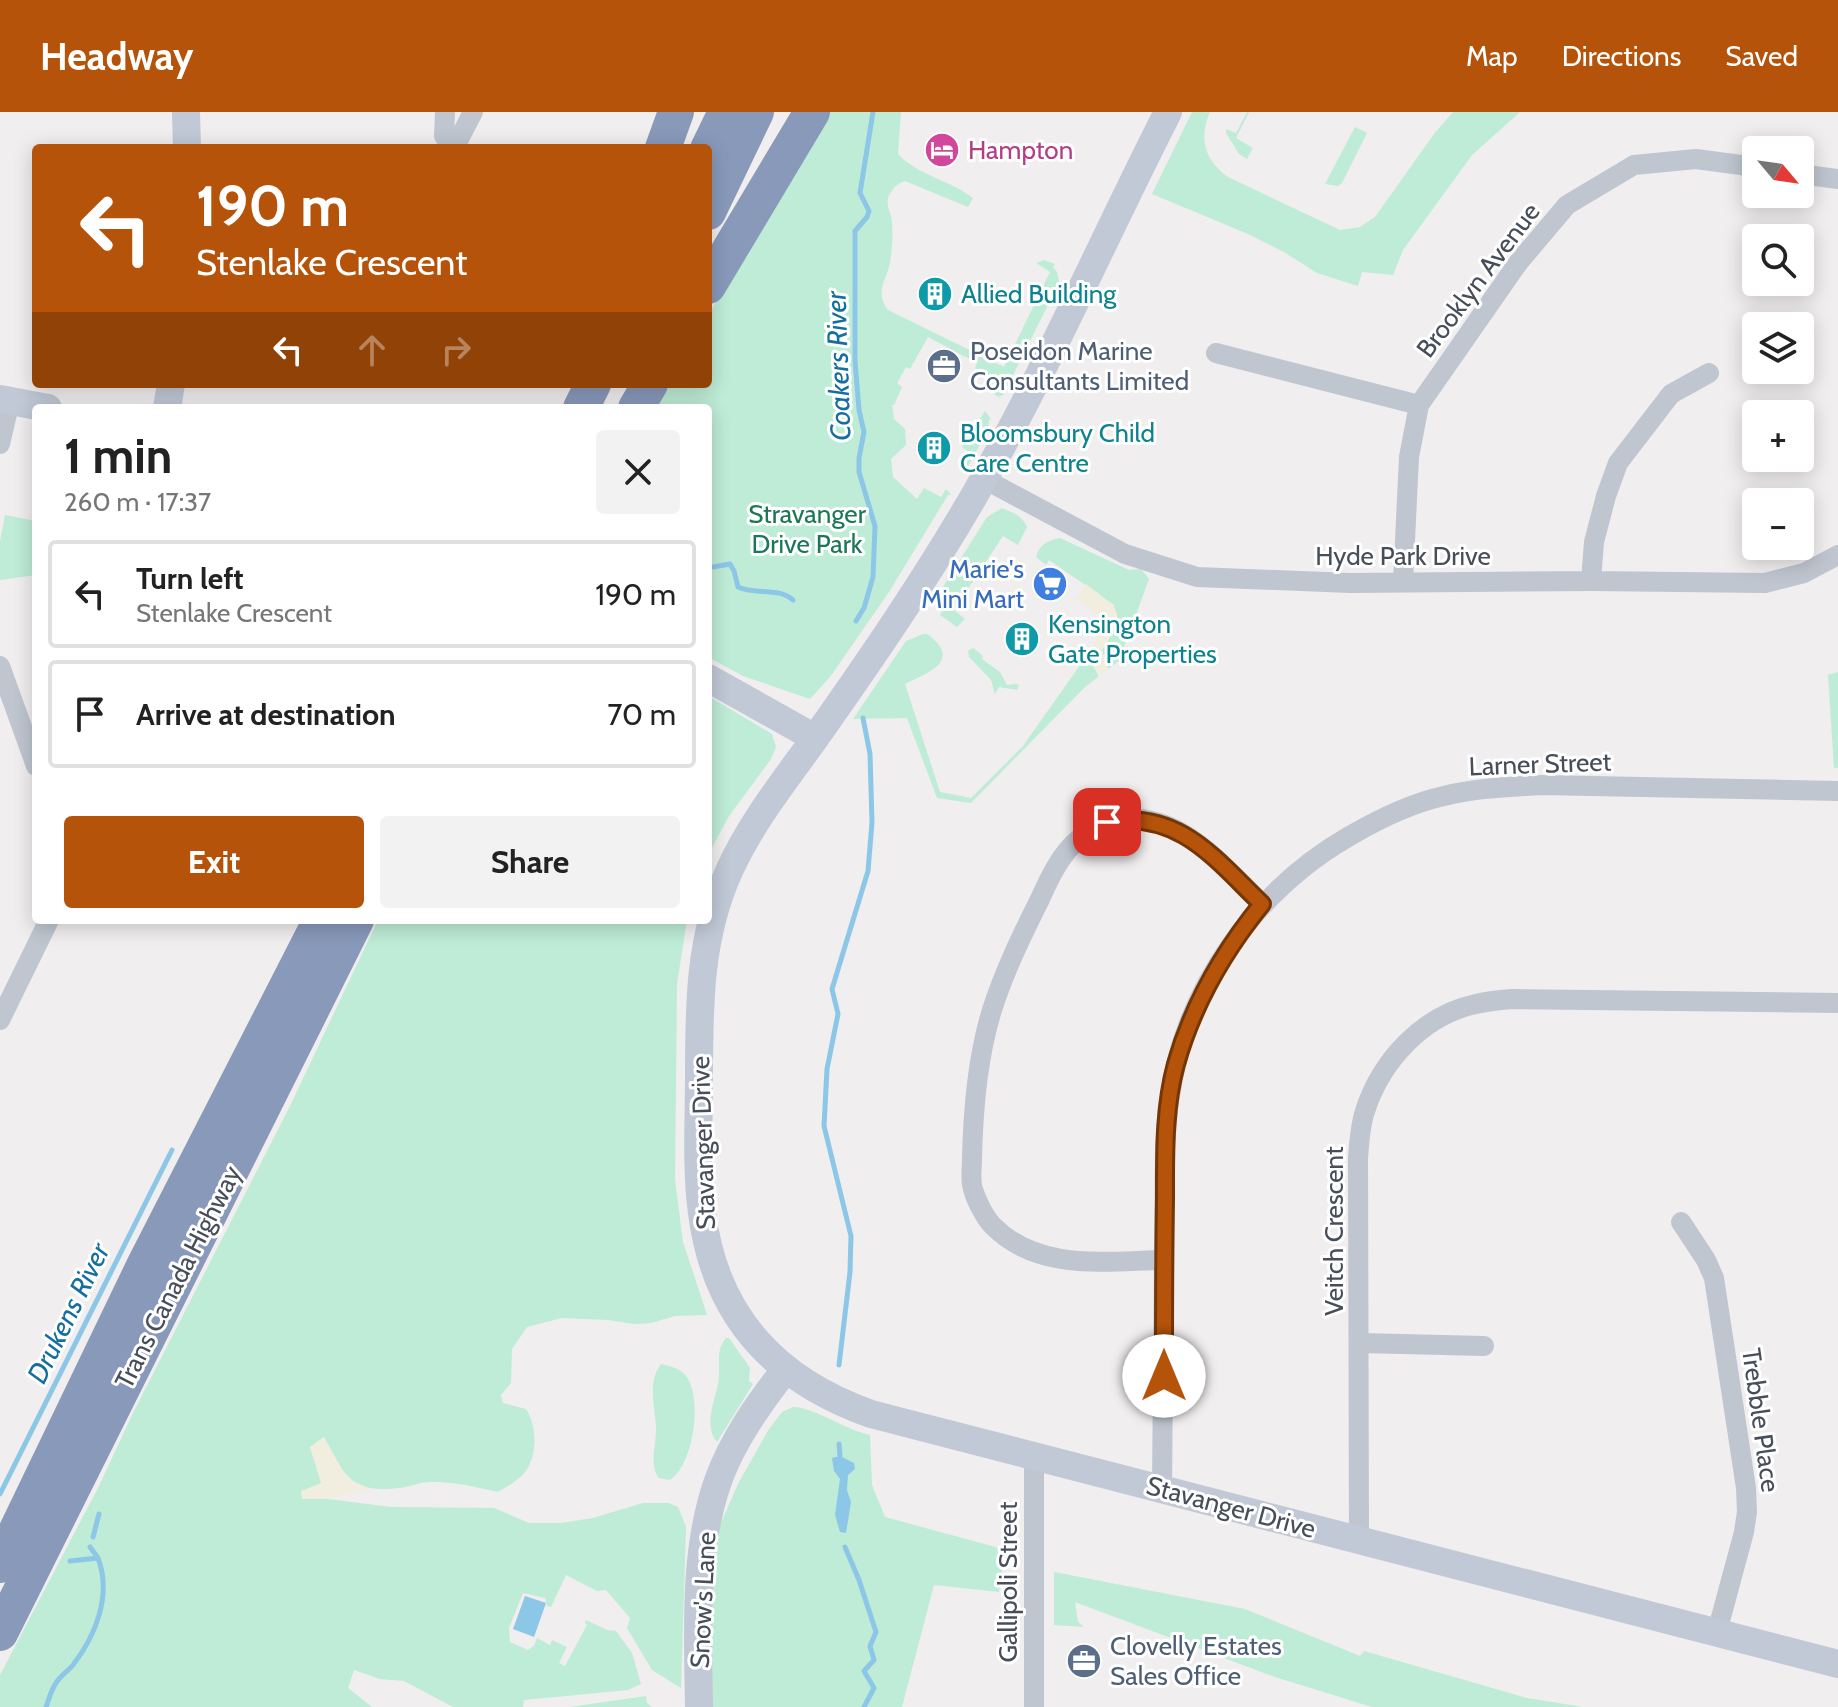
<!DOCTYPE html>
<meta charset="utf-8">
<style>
:root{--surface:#fff;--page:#f2f2f2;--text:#222;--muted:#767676;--line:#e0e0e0;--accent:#b45309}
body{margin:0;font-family:Cabin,sans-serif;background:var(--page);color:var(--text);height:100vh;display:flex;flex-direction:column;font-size:30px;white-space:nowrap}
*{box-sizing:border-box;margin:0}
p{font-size:26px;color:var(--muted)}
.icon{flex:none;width:44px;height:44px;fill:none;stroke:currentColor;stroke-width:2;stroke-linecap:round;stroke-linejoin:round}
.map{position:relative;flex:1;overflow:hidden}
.details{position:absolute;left:32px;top:292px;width:680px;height:520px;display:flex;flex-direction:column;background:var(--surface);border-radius:8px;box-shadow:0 4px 20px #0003}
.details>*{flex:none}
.guide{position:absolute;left:32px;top:32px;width:680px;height:244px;border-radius:8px;box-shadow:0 4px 20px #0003;background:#b45309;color:#fff;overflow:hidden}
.needle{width:52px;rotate:119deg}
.fabs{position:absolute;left:1742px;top:24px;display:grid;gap:16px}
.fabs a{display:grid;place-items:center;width:72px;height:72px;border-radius:8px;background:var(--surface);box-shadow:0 4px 20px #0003;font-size:40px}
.pin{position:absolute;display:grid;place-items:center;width:68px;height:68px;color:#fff;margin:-34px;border-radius:16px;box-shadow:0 4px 12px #0006}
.me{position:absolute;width:88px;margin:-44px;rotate:0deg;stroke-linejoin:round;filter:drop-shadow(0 0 6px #0008)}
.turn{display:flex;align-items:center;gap:28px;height:168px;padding:0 32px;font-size:36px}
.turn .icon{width:104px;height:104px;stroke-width:2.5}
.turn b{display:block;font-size:56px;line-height:68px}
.lanes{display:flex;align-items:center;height:76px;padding:0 32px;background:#0003;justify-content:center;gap:40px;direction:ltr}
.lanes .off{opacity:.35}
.round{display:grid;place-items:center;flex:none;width:84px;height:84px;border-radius:8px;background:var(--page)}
.overview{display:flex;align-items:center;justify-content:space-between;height:136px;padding:0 32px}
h1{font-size:48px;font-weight:800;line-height:60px}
.action{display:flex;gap:16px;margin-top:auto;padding:16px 32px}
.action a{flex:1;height:92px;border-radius:8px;background:var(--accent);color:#fff;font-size:32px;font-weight:800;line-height:92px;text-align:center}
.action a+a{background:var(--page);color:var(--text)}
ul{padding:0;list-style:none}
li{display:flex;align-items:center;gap:24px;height:108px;margin:0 16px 12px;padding:0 16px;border:4px solid var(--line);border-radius:8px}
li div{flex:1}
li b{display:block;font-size:30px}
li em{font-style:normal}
header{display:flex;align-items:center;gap:48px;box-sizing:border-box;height:112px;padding:0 40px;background:var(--accent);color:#fff}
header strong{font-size:38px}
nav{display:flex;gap:44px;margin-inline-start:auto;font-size:28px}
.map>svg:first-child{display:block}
.green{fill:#beecd6}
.sand{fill:#f1eedf}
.water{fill:#8dc7e7}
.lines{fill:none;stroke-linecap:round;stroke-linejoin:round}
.stream{stroke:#8dc7e7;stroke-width:5}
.street{stroke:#bfc6cf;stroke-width:20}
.secondary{stroke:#c1c8d6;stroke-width:28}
.highway{stroke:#8899ba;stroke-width:36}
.route-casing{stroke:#753606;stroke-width:20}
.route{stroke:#b45309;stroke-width:14}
.labels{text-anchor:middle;stroke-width:6;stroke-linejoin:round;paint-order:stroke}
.hotel-label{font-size:26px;fill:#b23c85;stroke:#fff;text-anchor:start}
.street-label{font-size:26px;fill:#474e5a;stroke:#fff}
.culture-label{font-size:26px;fill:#0d838f;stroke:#fff;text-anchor:start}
.service-label{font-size:26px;fill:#4e5e75;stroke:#fff;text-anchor:start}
.park-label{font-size:26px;fill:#1c7757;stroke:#fff}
.shop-label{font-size:26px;fill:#366cbe;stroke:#fff;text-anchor:end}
.water-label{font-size:28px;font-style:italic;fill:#146ea0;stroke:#fff}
</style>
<header>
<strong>Headway</strong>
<nav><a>Map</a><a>Directions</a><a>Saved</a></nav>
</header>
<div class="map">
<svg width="1838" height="1595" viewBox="0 0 1838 1595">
<rect width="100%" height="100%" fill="#f0eeee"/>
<path class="green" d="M824,0H901L898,42C917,63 950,68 973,86L968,95L905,69C897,71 891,78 888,86C886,96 892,102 892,111C893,123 892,138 890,150C887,168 874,179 888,198L1004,255L1050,160L1036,151L1044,148L1055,152L1053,155L1057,160L1059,171L1003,283L998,285L994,282L1000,269L975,256L977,251L928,225L910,257L906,255L897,271L902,275L894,293H892L894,307L905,317L906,333L891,347L893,365L917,387L924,376L941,385L946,377L951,383H948L889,480L830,565L810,587L743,564L708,545V296H653L667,272H708V204Z
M1192,0H1210C1198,27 1205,48 1228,65L1340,118L1360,115L1375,105L1434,22L1453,0H1520L1472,43L1403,138L1393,163L1362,160L1358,174L1317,161L1284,140L1248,122L1152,82Z
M1247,0H1249L1236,26L1253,36L1247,47L1239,42L1226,21V17L1236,21Z
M1355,15L1367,21L1342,71L1338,74L1325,72Z
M985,299L991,307L989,308L988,318L968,354L960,357L969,340L962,335Z
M1002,396C1013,401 1022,403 1027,415L1018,433L1003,424L954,498L965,507L957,515L940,503L942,500L936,492L939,481L987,405Z
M5,403L36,409V463L0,468V429Z
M1060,426L1129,458L1141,457L1149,467L1119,549L1108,557L1102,538L1116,515L1114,493L1049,448L1046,453L1036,445C1039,433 1048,428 1060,426Z
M923,522H927C964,549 927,561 905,572L940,680L971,686L1023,634L1090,539L1091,550L1099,564L1085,575L971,691L937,686L907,606L853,607L906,529Z
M973,536L983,544L982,547L1000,560L1007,573L1019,572L1017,578L999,575L995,582L991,568L969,545L968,539Z
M1838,560V656H1834L1828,563Z
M708,584L772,622L776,635L771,647L729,704L708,743Z
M378,808H687L677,872L675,1068L683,1130L707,1203L675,1204L651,1211L634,1212L608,1208L562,1206L527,1215L512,1237L511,1271L501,1283L503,1291L526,1297C537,1314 538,1343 525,1360C518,1369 508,1374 498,1380C476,1375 452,1369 430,1370C419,1370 409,1375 399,1376C352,1382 343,1363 324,1325L310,1335L322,1371L303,1387H328L391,1395L494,1396L529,1411H561L593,1406L643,1391H668L678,1395L686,1415L681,1576L652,1558L627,1516L630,1506L606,1478L597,1479L566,1463L551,1495L547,1494L545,1486L523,1481L509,1516L510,1530L528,1538L534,1534L537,1526L550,1533L552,1528L567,1535L559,1551L565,1554L587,1513L585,1511L586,1508L607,1518L616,1519L632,1541L641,1572L628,1578L524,1588L523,1595H453L404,1569L380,1567L354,1558L348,1576L372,1595H0V1563L99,1374L133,1301L290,994Z
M726,1226H729L750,1256L749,1269L753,1272L717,1330C701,1311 719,1282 719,1263C720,1249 716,1238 726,1226Z
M661,1252C672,1255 682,1256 688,1267C702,1291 693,1353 670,1368L659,1366C648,1352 657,1332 656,1315C655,1295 647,1270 661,1252Z
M793,1295C814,1295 845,1318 870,1323L872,1373L885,1405L999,1436L1004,1445L999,1480L934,1473L902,1595H708L710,1483L719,1415L739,1370L769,1317L782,1300Z
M1054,1460L1245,1497L1360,1544L1364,1539L1527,1586L1583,1595H1372L1275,1565L1075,1490L1078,1510L1084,1515L1054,1513Z
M646,1584L647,1591L652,1595H570Z"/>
<path class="sand" d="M1086,472C1121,499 1127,498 1102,538L1108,557L1099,564C1084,539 1094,532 1106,508L1076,487Z
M324,1325L348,1368L372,1377L328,1387H302L301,1379L321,1371L310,1335Z"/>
<path class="water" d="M840,1344L854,1351L855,1357L848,1363L847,1378L851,1390L846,1421L840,1420L835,1403L840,1367L834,1359L832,1346Z
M525,1484L546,1491L534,1525L513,1517Z"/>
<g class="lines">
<path class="stream" d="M713,455L730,452L734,459L738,475C755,483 779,475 793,488
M856,509L864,496L873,465L875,414L859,360V346L864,320L859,298L855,249V119L867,105L869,99L860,81L873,0
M839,1253L850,1160L851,1124L824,1014L827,957L838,902L832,877L868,759L872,710L870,642L863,606
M839,1332L840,1344
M0,1382L172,1038
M93,1425L99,1402
M90,1435L98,1446
M845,1435L859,1468L876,1520L870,1534L874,1548L864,1559L874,1576L864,1595
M46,1595C49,1587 51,1578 56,1571C60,1564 68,1559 73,1553C96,1523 112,1483 98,1446L70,1449"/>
<path class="street" d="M445,0L444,24L450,31L459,27L473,0
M1800,62L1838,67
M1216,241L1419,293
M0,332L10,289
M984,367L1125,442L1197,465L1350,471L1591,469L1765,471L1804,461L1838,443
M1591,469L1594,430L1606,384L1618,351L1671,282L1709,261
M1403,470L1409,345L1419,293L1518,151L1567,93L1634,53L1696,47L1756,55
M0,554L36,654
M0,908L49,808
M1681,1110L1706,1148L1714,1166L1746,1376L1747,1400L1744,1420L1717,1520
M1164,1148C1105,1149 1039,1160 993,1114C985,1106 976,1088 973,1077C970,1069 972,1057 972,1047C973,998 977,946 992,898C1004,860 1022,823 1040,787C1049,767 1061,741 1079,727C1099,710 1127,703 1152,709C1196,719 1231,762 1262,792
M1360,1231L1484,1234
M1162,1377L1165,1032C1167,1016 1167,999 1170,983C1186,876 1255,779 1348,725C1377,708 1411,691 1444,684C1476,676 1508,675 1541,673L1838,679
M1359,1428L1358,1047C1359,1031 1360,1014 1365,999C1381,949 1423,903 1476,892C1488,889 1500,888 1512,887L1838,891
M1034,1595V1346"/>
<path class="secondary" d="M186,0L187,36
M1168,0C1103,127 1046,260 974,384C926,467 871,547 816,625C786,667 752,709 730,757C699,824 699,893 699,965C699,1009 696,1056 702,1101C715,1204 775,1268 871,1302L1838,1552
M0,287L48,296
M167,296L171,272
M708,566L815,626
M699,1595C698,1521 693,1440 718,1369C732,1329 759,1291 785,1258"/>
<path class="highway" d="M663,36L676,0
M708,37L726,0
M708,100L756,0
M708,174L812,0
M581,296L593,272
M636,296L650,272
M0,1453L144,1154L321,808
M0,1521L356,808"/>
</g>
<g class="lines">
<g class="route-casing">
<path id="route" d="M1107,710C1179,698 1214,746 1262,792C1223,840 1193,892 1176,952C1164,996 1165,1042 1165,1086C1164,1145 1164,1204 1164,1264"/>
</g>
<use href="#route" class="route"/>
</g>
<defs>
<g id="hotel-disc" transform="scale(1.8)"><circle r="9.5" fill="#d1479c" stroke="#fff"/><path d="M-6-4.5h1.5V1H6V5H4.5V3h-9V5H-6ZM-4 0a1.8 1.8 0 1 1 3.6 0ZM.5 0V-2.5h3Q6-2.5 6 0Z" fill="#fff"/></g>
<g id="building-disc" transform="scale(1.8)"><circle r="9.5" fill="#0f9aa8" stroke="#fff"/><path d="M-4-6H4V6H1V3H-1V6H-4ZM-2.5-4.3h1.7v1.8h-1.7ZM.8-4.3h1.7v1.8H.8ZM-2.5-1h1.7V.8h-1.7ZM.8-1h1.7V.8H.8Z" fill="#fff"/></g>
<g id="office-disc" transform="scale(1.8)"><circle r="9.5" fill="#5c6f8a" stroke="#fff"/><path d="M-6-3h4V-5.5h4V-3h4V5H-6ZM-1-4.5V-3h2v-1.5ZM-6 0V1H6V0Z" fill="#fff"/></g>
<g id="supermarket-disc" transform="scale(1.8)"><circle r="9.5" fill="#3f7fe0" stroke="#fff"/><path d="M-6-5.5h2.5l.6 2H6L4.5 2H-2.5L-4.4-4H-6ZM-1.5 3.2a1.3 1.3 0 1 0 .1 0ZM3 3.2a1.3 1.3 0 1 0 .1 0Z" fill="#fff"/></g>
</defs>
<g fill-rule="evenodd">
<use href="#hotel-disc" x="942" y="38"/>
<use href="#building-disc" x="935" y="182"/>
<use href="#office-disc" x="944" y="254"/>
<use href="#building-disc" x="934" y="336"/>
<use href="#supermarket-disc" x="1050" y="472"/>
<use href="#building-disc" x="1022" y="527"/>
<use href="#office-disc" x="1084" y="1549"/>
</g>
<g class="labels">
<g class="hotel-label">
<text x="968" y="47">Hampton</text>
</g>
<g class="street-label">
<text transform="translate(1478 168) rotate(-53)" y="9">Brooklyn Avenue</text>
<text x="1403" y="453">Hyde Park Drive</text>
<text transform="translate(1540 652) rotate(-2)" y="9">Larner Street</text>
<text transform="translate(703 1031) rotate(-92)" y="9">Stavanger Drive</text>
<text transform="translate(1334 1119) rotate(-90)" y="9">Veitch Crescent</text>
<text transform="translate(178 1165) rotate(-63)" y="9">Trans Canada Highway</text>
<text transform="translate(1761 1308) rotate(82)" y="9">Trebble Place</text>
<text transform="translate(1231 1395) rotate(15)" y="9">Stavanger Drive</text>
<text transform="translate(1008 1470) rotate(-90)" y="9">Gallipoli Street</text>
<text transform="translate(703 1488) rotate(-87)" y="9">Snow's Lane</text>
</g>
<g class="culture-label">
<text x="961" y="191">Allied Building</text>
<text x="960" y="330">Bloomsbury Child<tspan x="960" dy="30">Care Centre</tspan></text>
<text x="1048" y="521">Kensington<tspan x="1048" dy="30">Gate Properties</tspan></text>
</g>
<g class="service-label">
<text x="970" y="248">Poseidon Marine<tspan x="970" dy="30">Consultants Limited</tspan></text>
<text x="1110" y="1543">Clovelly Estates<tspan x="1110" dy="30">Sales Office</tspan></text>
</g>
<g class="park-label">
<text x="807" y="411">Stravanger<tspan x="807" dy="30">Drive Park</tspan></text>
</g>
<g class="shop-label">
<text x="1024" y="466">Marie's<tspan x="1024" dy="30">Mini Mart</tspan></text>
</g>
<g class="water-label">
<text transform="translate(838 254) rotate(-92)" y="10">Coakers River</text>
<text transform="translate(68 1201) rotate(-64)" y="10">Drukens River</text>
</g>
</g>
</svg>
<div class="fabs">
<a><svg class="needle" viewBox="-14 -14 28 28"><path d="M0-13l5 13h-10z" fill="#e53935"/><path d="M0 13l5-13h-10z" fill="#767676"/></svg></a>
<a><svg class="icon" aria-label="search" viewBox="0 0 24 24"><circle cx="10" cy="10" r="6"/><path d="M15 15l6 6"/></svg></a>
<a><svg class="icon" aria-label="layers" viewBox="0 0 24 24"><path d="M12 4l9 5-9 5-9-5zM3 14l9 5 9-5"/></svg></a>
<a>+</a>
<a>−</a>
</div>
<div class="pin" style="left:1107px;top:710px;background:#d93025"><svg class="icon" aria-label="arrive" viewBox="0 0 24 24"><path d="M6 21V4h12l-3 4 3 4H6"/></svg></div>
<svg class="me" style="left:1164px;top:1264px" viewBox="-20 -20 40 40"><circle r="19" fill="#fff"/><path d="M0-13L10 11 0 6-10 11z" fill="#b45309"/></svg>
<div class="guide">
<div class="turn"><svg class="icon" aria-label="left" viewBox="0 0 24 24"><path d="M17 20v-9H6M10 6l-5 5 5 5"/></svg><div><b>190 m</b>Stenlake Crescent</div></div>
<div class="lanes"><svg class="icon" aria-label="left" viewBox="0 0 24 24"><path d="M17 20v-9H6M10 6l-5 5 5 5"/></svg><svg class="icon off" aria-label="ahead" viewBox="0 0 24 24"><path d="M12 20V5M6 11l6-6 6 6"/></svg><svg class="icon off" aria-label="right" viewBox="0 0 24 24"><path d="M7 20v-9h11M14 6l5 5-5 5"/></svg></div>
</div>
<section class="details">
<div class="overview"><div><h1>1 min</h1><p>260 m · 17:37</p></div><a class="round"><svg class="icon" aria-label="close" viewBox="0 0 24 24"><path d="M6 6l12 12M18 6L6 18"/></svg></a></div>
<ul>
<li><svg class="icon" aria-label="left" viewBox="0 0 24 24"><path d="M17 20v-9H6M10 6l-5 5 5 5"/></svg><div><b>Turn left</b><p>Stenlake Crescent</p></div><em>190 m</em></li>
<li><svg class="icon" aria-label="arrive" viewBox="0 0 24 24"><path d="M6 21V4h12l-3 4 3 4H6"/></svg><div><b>Arrive at destination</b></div><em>70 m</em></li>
</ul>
<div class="action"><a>Exit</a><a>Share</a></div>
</section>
</div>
